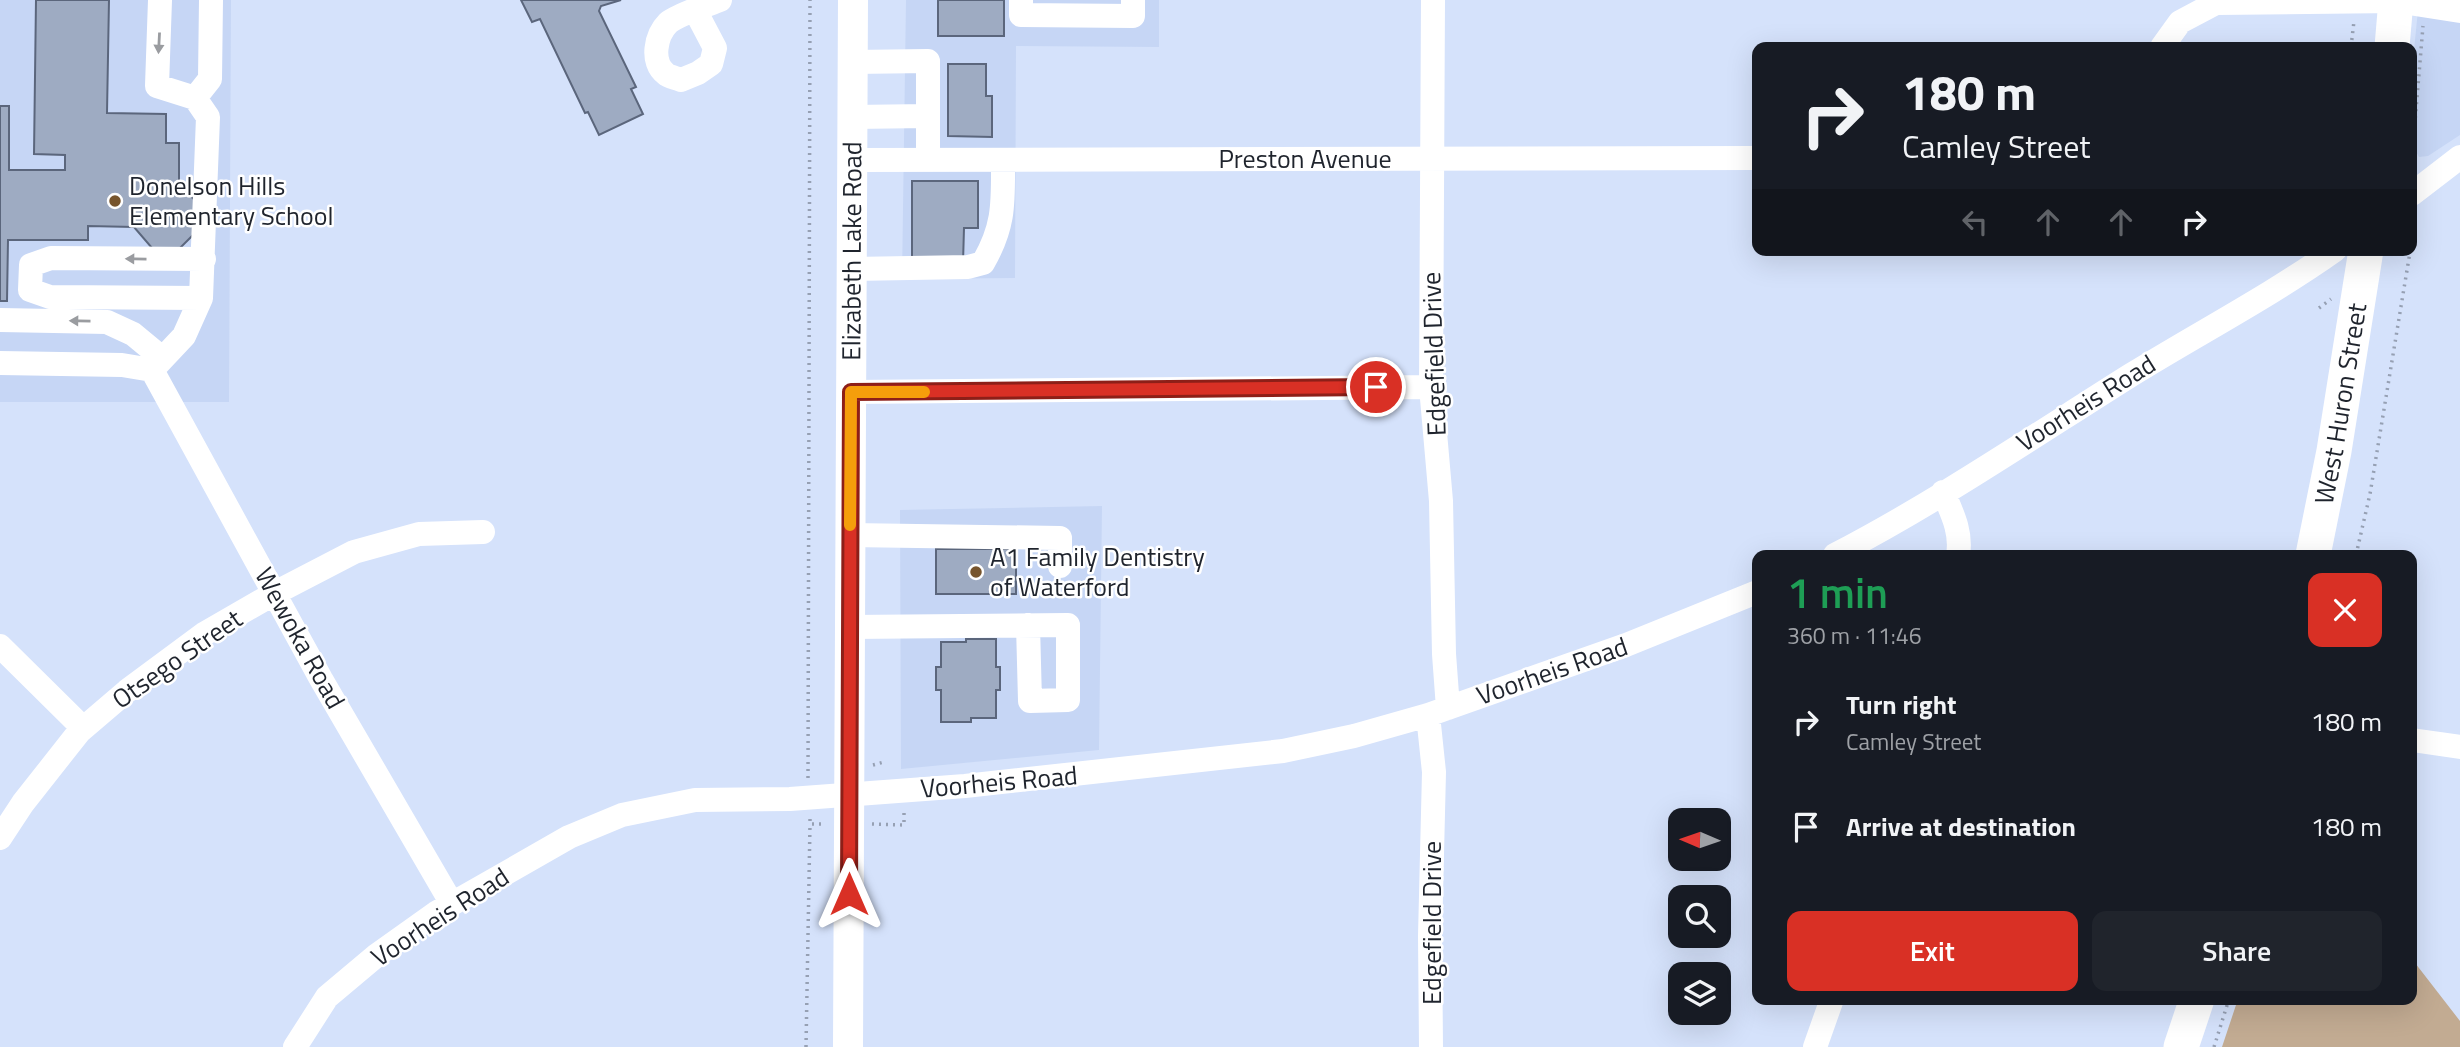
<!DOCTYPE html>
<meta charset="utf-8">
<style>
:root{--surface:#171b24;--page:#20242c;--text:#f1f3f6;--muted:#9ea1a6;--accent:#d93025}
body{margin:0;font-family:"Titillium Web",sans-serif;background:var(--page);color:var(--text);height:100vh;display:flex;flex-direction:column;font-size:26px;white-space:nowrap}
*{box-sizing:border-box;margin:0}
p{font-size:23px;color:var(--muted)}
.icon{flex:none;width:38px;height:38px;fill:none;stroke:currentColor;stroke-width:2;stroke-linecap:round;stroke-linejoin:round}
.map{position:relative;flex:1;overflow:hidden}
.panel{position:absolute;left:1752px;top:550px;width:665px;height:455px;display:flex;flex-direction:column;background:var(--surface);border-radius:14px;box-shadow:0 7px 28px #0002}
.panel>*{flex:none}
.banner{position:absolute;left:1752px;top:42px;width:665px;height:214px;border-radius:14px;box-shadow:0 7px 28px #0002;background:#171b24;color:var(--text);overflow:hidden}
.needle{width:46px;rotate:272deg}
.tools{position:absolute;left:1668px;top:808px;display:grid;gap:14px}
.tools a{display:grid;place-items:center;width:63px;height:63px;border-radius:14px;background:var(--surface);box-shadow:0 7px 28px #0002;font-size:35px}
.pin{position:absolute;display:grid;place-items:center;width:60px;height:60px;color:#fff;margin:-30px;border:4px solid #fff;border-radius:50%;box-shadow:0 2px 7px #0007}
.me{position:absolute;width:77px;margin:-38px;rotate:0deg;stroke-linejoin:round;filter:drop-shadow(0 0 5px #0008)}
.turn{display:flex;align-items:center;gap:24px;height:147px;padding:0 35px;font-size:32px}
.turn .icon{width:91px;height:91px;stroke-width:2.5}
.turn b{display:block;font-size:49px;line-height:60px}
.lanes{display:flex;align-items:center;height:66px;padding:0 35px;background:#0003;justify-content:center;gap:35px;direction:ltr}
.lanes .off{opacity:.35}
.round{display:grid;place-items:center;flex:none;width:74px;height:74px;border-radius:14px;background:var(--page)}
.head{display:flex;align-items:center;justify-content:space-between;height:119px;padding:0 35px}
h1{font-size:42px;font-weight:600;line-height:52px;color:#1e9e55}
.primary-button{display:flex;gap:14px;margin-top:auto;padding:14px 35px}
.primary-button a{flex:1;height:80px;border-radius:14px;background:var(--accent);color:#fff;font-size:28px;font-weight:600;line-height:80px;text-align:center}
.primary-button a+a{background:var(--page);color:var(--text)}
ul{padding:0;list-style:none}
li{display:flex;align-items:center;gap:21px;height:105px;padding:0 35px}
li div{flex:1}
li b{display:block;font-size:26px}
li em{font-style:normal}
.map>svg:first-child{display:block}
.built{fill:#c6d6f5}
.green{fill:#c2ab92}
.building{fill:#9eabc2;stroke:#5b667c;stroke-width:2}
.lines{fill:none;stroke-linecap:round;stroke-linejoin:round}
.path{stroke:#96a0b3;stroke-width:3.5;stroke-dasharray:2 5;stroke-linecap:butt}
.minor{stroke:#fff;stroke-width:24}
.major{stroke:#fff;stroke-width:30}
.highway{stroke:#fff;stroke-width:35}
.oneway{fill:#9a9ca0}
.route-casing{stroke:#8d1f18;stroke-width:18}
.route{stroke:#d93025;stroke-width:12}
.slow{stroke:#f59e0b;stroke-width:12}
.poi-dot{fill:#77552d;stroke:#fff;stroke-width:2.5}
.labels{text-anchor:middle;stroke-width:5;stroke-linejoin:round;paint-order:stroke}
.street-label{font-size:26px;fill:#1f242d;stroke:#fff}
.poi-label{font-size:26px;fill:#1f242d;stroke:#fff;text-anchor:start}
</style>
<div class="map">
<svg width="2460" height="1047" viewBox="0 0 2460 1047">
<rect width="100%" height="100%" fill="#d5e2fb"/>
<path class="built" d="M0,0H231L229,402H0Z
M906,0H1159V47L1016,46L1015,278L902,279Z
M2419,0H2460V135L2428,156L2419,157L2412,145V70Z
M1102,506L1099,750L901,769L900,510Z"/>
<path class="green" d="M2412,959L2460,1021V1047H2222L2238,999H2412Z"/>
<path class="building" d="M36,0H109L107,113L166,114V143H179V185L198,203V230L180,248H152L134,227L88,226V240H8L7,301H0V106H9V170H65V155L34,154Z
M521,0H621L601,6L599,11L636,87L631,89L643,114L599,135L588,112L585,113L540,19L532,22Z
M938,0H1004V36H938Z
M948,64H986V96H992V137L948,136Z
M912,181H978V228H964L963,263H912Z
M936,549H1016V594H936Z
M966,639H996V667H1000V690H996V718H971V722H941V690H936V667H941V642H966Z"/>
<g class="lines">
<path class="path" d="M2351,47L2354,21
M2413,146L2423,26
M2319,308L2331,299
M2356,555L2370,494L2410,252
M873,765L884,762
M808,778L810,0
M810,819V824H825
M872,824L904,825V812
M806,1047L810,824
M2214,1047L2229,999"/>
<path class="minor" d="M160,0L157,86L195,98L210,79L211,0
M1021,0V15L1133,16V0
M1433,0L1431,387L1441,501L1444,654L1448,708
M695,10L715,48L711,64L698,73L681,80C677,78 669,77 666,74C650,62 656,35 668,23C677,15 708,5 720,0
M2162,47L2180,22L2216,3L2396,1L2460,11
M853,62L928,61V160
M852,117L928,116
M852,160L1757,158
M2412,194L2460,157
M852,269L968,267L983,263C1005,225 1003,202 1003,160
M201,298L50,297L30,290L31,265L51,258L204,259
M0,320L107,322L133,334L162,358
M0,363L122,365L152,370
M152,370L321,679L452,904
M152,370L184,336L201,298L208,117L195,98
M851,392L1431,387
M1943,492C1952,513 1962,532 1958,555
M850,535L1060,538V566
M1835,555C1937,502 2034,436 2131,375C2199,333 2270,296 2335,250
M850,627L1068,625V700L1030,701L1028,625
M0,646L83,728
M1428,715L1434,772L1430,936L1431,1047
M2412,740L2460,747
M0,838L23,803L79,732L127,691L204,634L275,593L354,552L419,534L483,532
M295,1047L327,997L377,955L436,913L569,837L622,815L695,800L790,799L965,786L1283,751L1354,736L1428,715L1626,645L1757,592
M1815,1047L1832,999"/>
<path class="major" id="s1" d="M848,1047L853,0"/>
<g class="highway">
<path d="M2392,47L2396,0"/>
<path id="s2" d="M2313,555L2334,451L2366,250"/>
<path d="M2181,1047L2197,999"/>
</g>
</g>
<defs><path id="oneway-solid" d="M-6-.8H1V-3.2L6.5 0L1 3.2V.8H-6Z" transform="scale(1.75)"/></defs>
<g class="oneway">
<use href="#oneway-solid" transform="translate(159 43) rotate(93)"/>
<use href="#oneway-solid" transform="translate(136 259) rotate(-179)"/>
<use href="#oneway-solid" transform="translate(80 321) rotate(-179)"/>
</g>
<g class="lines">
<g class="route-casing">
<path id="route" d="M849,894L851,392L1376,387"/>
</g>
<use href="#route" class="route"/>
<path class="slow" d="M850,525L851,392H924"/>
</g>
<g class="poi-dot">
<circle cx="115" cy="201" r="7"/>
<circle cx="976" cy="572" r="7"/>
</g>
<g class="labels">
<g class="street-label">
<text x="1305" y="168">Preston Avenue</text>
<text dy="9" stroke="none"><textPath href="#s1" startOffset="796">Elizabeth Lake Road</textPath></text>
<text transform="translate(1434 354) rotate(-92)" y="9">Edgefield Drive</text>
<text transform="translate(2086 403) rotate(-32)" y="9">Voorheis Road</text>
<text dy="9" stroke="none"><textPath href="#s2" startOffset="154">West Huron Street</textPath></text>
<text transform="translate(300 638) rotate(61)" y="9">Wewoka Road</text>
<text transform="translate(177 659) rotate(-35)" y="9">Otsego Street</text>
<text transform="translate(1552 671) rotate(-19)" y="9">Voorheis Road</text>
<text transform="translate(999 782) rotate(-5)" y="9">Voorheis Road</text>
<text transform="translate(440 917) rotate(-33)" y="9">Voorheis Road</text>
<text transform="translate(1432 923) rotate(-90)" y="9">Edgefield Drive</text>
</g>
<g class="poi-label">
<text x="129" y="195">Donelson Hills<tspan x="129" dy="30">Elementary School</tspan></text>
<text x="990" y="566">A1 Family Dentistry<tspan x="990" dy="30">of Waterford</tspan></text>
</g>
</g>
</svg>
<div class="tools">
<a><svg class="needle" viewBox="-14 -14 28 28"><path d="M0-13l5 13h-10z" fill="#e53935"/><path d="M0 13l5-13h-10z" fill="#9ea1a6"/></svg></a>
<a><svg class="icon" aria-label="search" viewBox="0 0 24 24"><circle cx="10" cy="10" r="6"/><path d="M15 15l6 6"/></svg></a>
<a><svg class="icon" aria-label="layers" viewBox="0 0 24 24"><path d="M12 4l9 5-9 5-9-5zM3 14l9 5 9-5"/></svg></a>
</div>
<div class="pin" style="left:1376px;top:387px;background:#d93025"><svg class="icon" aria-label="arrive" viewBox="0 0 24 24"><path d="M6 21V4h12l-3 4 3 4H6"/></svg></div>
<svg class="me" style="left:849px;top:894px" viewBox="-20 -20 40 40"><path d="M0-17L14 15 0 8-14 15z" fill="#d93025" stroke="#fff" stroke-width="4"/></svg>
<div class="banner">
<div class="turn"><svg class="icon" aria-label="right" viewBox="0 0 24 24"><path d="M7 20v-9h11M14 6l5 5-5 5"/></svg><div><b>180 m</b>Camley Street</div></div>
<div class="lanes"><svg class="icon off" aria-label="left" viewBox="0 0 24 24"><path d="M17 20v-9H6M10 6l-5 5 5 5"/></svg><svg class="icon off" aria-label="ahead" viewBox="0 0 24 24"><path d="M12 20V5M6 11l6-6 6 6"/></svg><svg class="icon off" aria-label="ahead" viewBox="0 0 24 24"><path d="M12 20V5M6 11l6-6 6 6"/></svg><svg class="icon" aria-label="right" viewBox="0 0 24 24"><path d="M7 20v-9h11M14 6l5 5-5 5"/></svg></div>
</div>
<section class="panel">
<div class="head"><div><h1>1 min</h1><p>360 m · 11:46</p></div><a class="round" style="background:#d93025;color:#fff"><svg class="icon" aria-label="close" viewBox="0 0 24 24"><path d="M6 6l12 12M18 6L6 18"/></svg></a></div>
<ul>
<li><svg class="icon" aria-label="right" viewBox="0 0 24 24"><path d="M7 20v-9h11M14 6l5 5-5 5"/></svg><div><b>Turn right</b><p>Camley Street</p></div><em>180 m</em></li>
<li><svg class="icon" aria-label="arrive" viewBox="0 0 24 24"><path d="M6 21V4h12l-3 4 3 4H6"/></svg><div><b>Arrive at destination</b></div><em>180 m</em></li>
</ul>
<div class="primary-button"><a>Exit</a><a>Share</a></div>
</section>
</div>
